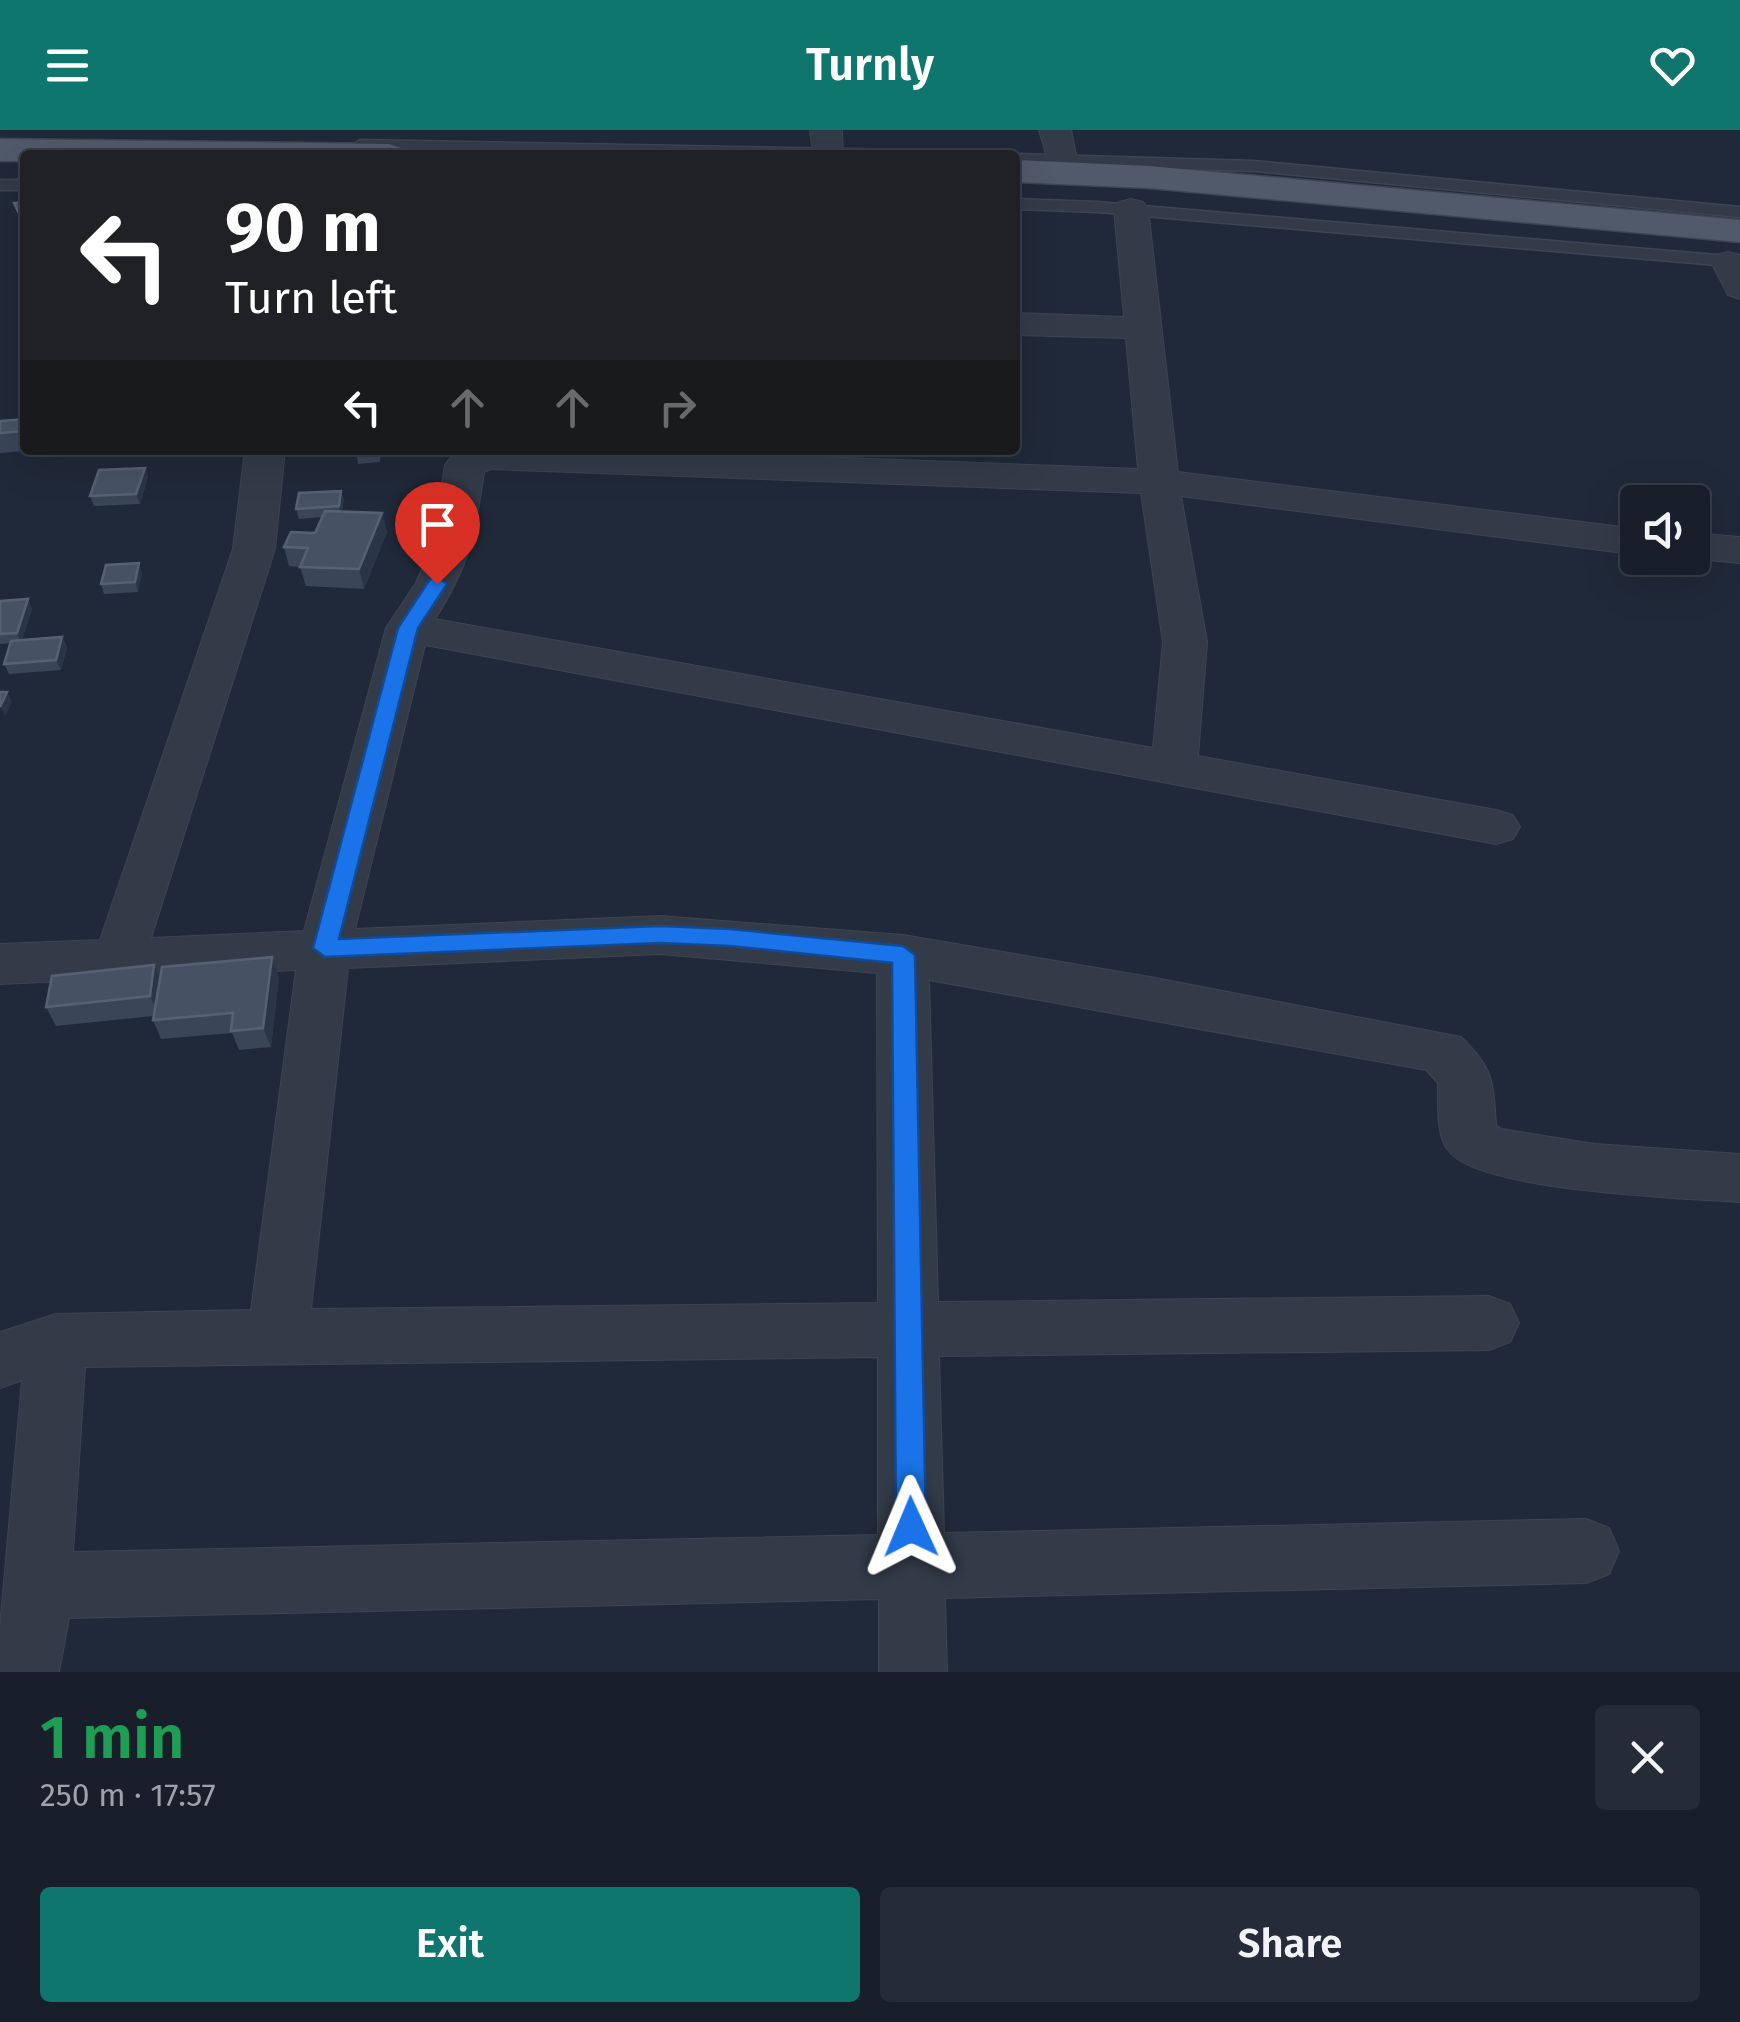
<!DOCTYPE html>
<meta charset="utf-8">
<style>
:root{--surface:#181f2b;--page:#252c37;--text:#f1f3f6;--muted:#9fa2a9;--line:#363d47;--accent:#0f766e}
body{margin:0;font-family:"Fira Sans",sans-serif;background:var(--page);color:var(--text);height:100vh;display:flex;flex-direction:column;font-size:38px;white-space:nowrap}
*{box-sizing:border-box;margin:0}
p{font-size:32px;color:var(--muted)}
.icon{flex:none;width:55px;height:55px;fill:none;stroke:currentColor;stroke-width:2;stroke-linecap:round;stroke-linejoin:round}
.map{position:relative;height:1542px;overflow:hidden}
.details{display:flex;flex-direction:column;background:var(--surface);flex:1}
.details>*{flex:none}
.hud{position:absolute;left:20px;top:20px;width:1000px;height:305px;border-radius:10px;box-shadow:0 10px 40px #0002,0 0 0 2px var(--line);background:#202124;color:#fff;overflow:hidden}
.controls{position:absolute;left:1620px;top:355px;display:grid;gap:20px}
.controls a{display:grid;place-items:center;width:90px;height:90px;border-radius:10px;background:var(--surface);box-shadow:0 10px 40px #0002,0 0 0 2px var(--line);font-size:50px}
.pin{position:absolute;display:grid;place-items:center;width:85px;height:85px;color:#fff;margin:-102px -42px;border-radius:50% 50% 50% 0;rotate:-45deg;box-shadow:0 0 10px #0007}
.pin .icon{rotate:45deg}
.me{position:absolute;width:110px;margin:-55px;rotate:359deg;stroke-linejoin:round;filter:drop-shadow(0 0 8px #0008)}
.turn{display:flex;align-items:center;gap:35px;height:210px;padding:0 40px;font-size:45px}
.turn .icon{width:130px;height:130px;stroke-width:2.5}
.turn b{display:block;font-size:70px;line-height:85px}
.lanes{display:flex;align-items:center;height:95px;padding:0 40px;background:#0003;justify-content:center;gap:50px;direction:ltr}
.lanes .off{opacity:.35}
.round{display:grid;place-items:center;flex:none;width:105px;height:105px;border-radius:10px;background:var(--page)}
.summary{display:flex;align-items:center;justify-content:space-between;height:170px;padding:0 40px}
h1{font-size:60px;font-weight:600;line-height:75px;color:#1e9e55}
.cta{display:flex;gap:20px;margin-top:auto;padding:20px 40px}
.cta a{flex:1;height:115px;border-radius:10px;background:var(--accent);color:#fff;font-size:40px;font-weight:600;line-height:115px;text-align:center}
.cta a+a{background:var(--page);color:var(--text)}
header{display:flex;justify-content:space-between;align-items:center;height:130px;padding:0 40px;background:var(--accent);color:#fff;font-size:45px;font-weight:600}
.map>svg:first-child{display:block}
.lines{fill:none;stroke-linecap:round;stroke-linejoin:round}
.service-casing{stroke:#3d4453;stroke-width:3}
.minor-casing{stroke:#3d4453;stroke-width:2}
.primary-casing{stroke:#3d4453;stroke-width:3}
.service{fill:#333b49;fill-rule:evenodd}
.minor{fill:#333b49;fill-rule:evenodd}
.primary{fill:#515a6a;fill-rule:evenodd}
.wall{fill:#3a4558}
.shaded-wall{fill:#2a3547}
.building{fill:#465264;stroke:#566173;stroke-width:2.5}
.route{fill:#1a73e8;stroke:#114b97;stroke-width:2.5}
</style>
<header><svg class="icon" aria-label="menu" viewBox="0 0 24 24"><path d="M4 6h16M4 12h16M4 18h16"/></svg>Turnly<svg class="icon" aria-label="heart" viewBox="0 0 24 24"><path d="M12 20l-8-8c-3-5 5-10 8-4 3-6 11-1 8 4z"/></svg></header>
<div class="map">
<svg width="1740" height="1542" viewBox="0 0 1740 1542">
<rect width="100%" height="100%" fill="#202939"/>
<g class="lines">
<g class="service-casing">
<path id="service" d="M360,10L904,20L912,25H644L354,18L352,15Z
M1015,24L1254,31L1740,77V87L1254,41L1015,34V25H1012Z
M0,50H25V60H0Z
M1015,69L1097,72L1740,127V137L1097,82L1015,79Z"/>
</g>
<g class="minor-casing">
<path id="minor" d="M810,0H842L843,25H813Z
M1039,0H1071L1077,30L1072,37H1050Z
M1131,69L1143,72L1148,79L1178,342L1638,399V425L1181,366L1207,512L1198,626L1496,680L1513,685L1520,697L1513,709L1496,714L425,515L355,799L660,786L903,805L1150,847L1461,907C1494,939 1493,951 1496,995L1501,999L1595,1014L1740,1024V1072C1686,1068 1477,1062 1448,1020C1435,1003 1439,974 1438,953L1426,940L929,850L938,1172L1489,1166L1510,1174L1519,1193L1510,1212L1489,1220L939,1226L944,1403L1586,1389L1609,1398L1619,1421L1609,1444L1586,1453L945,1468L947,1542H879V1469L69,1488L59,1542H0V1497L22,1250L0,1258V1202L56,1184L251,1180L296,840L0,854V814L100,810L233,419L245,320H285L275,419L151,808L304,801L386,498L416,453L432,416L445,335L451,327L469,320H633L1138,339L1126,208L1015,205V183L1124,187L1114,79L1119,72ZM491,339L1141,363L1163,512L1153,618L435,489C470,434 475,405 484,342ZM660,824L877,843L878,1173L311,1179L348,838ZM878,1227V1405L73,1422L85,1237Z
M1728,122L1740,125V169L1728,165L1711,132L1716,125Z
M1692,403L1740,407V433L1687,428H1692Z"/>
</g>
<g class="primary-casing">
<path id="primary" d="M0,9L389,14L401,18L407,25H25V31H0Z
M1015,30L1149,36L1740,90V112L1149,58L1015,52Z"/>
</g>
<use href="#service" class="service"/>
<use href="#minor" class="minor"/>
<use href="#primary" class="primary"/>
</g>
<path class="wall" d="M25,289V320H36L0,323V291Z
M356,320H381L380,332L358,334Z
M145,338L148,347L140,374L94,376L90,366Z
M341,361L344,370L342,381L382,383L387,402L364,459L306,456L300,437L289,436L284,417L315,403L322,387L299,389L296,379Z
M142,443L138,462L104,464L101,454Z
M28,469L32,479L22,510L62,507L67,517L61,540L9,544L4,534L10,513L0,514V471Z
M160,847H279L271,917L239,920L232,903L161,909L153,890V886L56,896L46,877Z"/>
<path class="shaded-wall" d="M145,338L148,347L140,374L136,364Z
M341,361L344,370L341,386L339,376Z
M382,383L387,402L364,459L359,439Z
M139,433L142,443L138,462L135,452Z
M28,469L32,479L21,513L17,503Z
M62,507L67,517L61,540L56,530Z
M7,562L12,572L5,587L1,577Z
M272,827L279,847L271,917L263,898Z
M154,835L163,854L159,885L150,866Z"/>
<path class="building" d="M25,72V96L14,73Z
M25,289V301L0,303V291Z
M356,320H378V322L355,324Z
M145,338L136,364L90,366L99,340Z
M341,361L339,376L296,379L299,363Z
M325,381L382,383L359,439L300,437L308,418L284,417L291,402L315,403Z
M139,433L135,452L101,454L106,435Z
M28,469L17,503L0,504V471Z
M62,507L56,530L4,534L11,511Z
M0,562H7L0,577Z
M272,827L263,898L231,901L233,883L153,890L162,837Z
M154,835L150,866L46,877L52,846Z"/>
<path class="route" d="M437,447L447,454L418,498L339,809L660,796L730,799L903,816L915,825L926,1397L921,1407L911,1411L900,1407L896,1397L892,833L730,816L660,813L325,827L313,818L398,498L430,449Z"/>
</svg>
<div class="controls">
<a><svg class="icon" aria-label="sound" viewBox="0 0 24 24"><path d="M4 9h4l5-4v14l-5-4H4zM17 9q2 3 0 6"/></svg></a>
</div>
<div class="pin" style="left:437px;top:454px;background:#d93025"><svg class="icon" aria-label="arrive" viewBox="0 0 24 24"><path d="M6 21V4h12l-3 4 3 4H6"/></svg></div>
<svg class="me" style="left:911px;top:1397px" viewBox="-20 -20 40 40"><path d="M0-17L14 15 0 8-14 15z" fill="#1a73e8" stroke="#fff" stroke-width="4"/></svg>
<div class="hud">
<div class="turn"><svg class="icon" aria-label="left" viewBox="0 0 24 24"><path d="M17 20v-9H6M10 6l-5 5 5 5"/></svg><div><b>90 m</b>Turn left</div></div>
<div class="lanes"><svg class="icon" aria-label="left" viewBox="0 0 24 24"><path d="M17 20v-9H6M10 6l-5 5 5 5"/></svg><svg class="icon off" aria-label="ahead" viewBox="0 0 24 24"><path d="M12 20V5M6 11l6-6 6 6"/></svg><svg class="icon off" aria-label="ahead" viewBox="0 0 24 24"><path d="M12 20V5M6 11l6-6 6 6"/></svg><svg class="icon off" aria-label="right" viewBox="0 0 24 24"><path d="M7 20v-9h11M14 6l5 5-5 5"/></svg></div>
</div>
</div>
<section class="details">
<div class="summary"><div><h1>1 min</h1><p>250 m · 17:57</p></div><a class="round"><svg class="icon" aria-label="close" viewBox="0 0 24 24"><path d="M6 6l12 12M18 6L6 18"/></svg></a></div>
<div class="cta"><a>Exit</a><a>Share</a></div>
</section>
